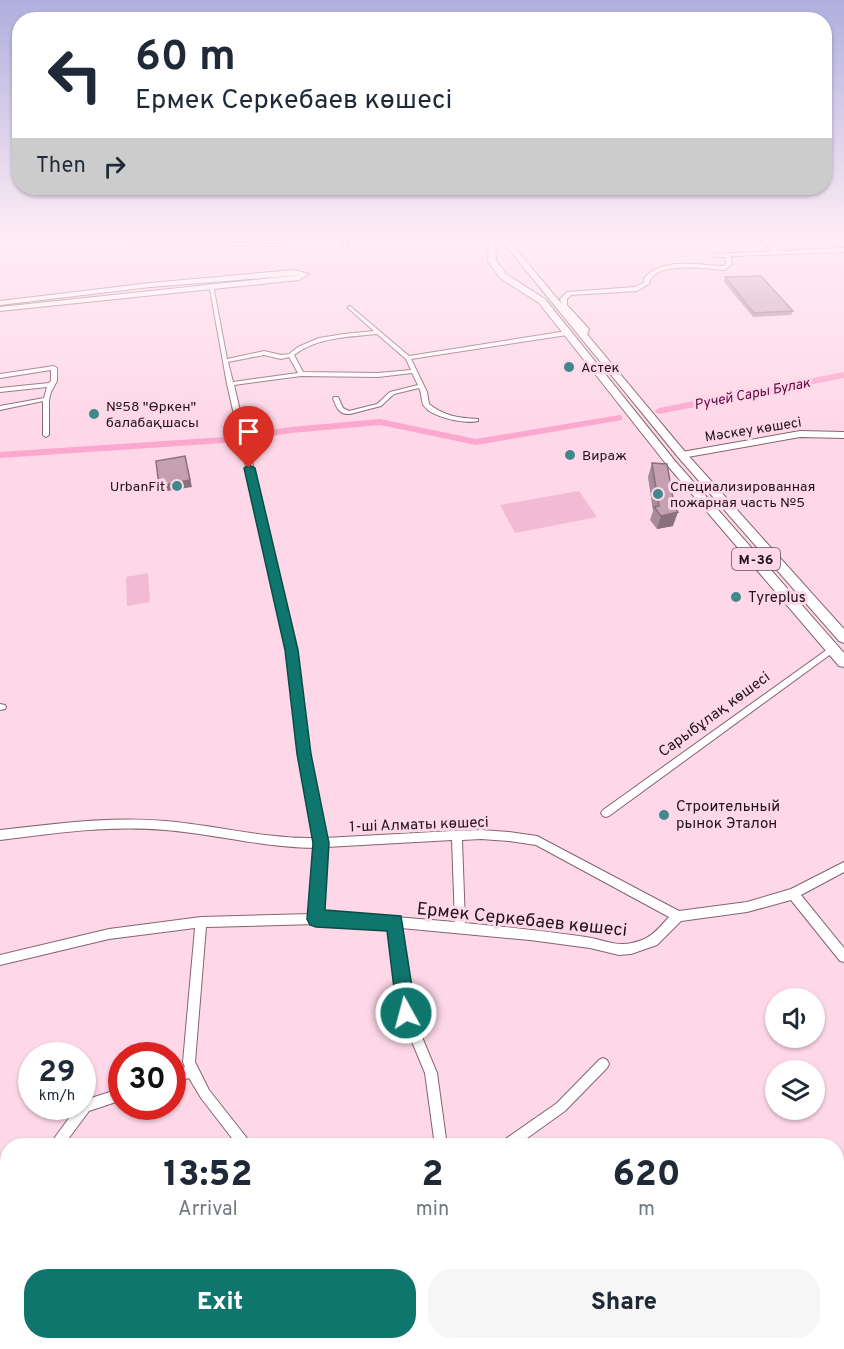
<!DOCTYPE html>
<meta charset="utf-8">
<style>
:root{--surface:#fff;--page:#f6f6f7;--text:#1f2937;--muted:#747a83;--accent:#0f766e}
body{margin:0;font-family:Overpass,sans-serif;background:var(--page);color:var(--text);height:100vh;display:flex;flex-direction:column;font-size:22px;white-space:nowrap}
*{box-sizing:border-box;margin:0}
p{font-size:20px;color:var(--muted)}
.icon{flex:none;width:33px;height:33px;fill:none;stroke:currentColor;stroke-width:2;stroke-linecap:round;stroke-linejoin:round}
.map{position:relative;flex:1;overflow:hidden}
.details{position:absolute;left:0px;top:1138px;width:844px;height:212px;display:flex;flex-direction:column;background:var(--surface);border-radius:24px 24px 0 0;box-shadow:0 2px 4px #0004}
.details>*{flex:none}
.hud{position:absolute;left:12px;top:12px;width:820px;height:183px;border-radius:24px;box-shadow:0 2px 4px #0004;background:#fff;color:var(--text);overflow:hidden}
.fabs{position:absolute;left:765px;top:988px;display:grid;gap:12px}
.fabs a{display:grid;place-items:center;width:60px;height:60px;border-radius:50%;background:var(--surface);box-shadow:0 2px 4px #0004;font-size:30px}
.speed{position:absolute;left:18px;top:1042px;display:flex;gap:12px;font-size:30px;font-weight:700;text-align:center}
.speed>*{display:grid;place-content:center;width:78px;height:78px;border-radius:50%;background:var(--surface);box-shadow:0 2px 4px #0004;line-height:1}
.speed small{font-size:15px;font-weight:400}
.speed .limit{border:9px solid #d22;background:#fff;color:#111}
.pin{position:absolute;display:grid;place-items:center;width:51px;height:51px;color:#fff;margin:-62px -26px;border-radius:50% 50% 50% 0;rotate:-45deg;box-shadow:0 0 6px #0007}
.pin .icon{rotate:45deg}
.me{position:absolute;width:66px;margin:-33px;rotate:353deg;stroke-linejoin:round;filter:drop-shadow(0 0 4px #0008)}
.turn{display:flex;align-items:center;gap:21px;height:126px;padding:0 24px;font-size:27px}
.turn .icon{width:78px;height:78px;stroke-width:2.5}
.turn b{display:block;font-size:42px;line-height:51px}
.then{display:flex;align-items:center;height:57px;padding:0 24px;background:#0003;gap:12px;font-size:22px}
.eta{display:flex;justify-content:space-evenly;align-items:center;height:102px;text-align:center}
.eta b{font-size:36px;font-weight:800;line-height:42px}
.action{display:flex;gap:12px;margin-top:auto;padding:12px 24px}
.action a{flex:1;height:69px;border-radius:24px;background:var(--accent);color:#fff;font-size:24px;font-weight:800;line-height:69px;text-align:center}
.action a+a{background:var(--page);color:var(--text)}
.map>svg:first-child{display:block}
.green{fill:#f2bbd3}
.lines{fill:none;stroke-linecap:round;stroke-linejoin:round}
.river{fill:#fba7ce;fill-rule:evenodd}
.street-casing{stroke:#846372;stroke-width:2}
.secondary-casing{stroke:#846372;stroke-width:2}
.primary-casing{stroke:#846372;stroke-width:2}
.street{fill:#fff;fill-rule:evenodd}
.secondary{fill:#fff;fill-rule:evenodd}
.primary{fill:#fff;fill-rule:evenodd}
.wall{fill:#a98a97}
.shaded-wall{fill:#8a707b}
.building{fill:#c5a0b0;stroke:#8a707b;stroke-width:1.5}
.route{fill:#0f766e;stroke:#0a4d48;stroke-width:1.5}
.poi-dot{fill:#40888c;stroke:#fed8e8;stroke-width:2}
.labels{text-anchor:middle;stroke-width:6;stroke-linejoin:round;paint-order:stroke}
.far-poi-label{font-size:14px;fill:#201319;stroke:#fed8e8;text-anchor:start}
.far-water-label{font-size:14px;font-style:italic;fill:#64003e;stroke:#fed8e8}
.far-street-label{font-size:14px;fill:#201319;stroke:#fed8e8}
.shield{fill:#fed8e8;stroke:#634e57;stroke-width:1.5}
.shield-label{font-size:14px;font-weight:bold;fill:#201319}
.poi-label{font-size:15px;fill:#201319;stroke:#fed8e8;text-anchor:start}
.street-label{font-size:15px;fill:#201319;stroke:#fed8e8}
.near-street-label{font-size:18px;fill:#201319;stroke:#fed8e8}
</style>
<div class="map">
<svg width="844" height="1349" viewBox="0 0 844 1349">
<rect width="100%" height="100%" fill="#fed8e8"/>
<path class="green" d="M579,491L597,517L515,533L500,505Z
M148,573L150,602L127,606L126,577Z"/>
<g class="lines">
<path class="river" d="M844,372V378L659,414L654,411L659,408Z
M619,415L622,416V420L476,445L380,425L291,433L224,443L0,458V452L224,437L291,427L380,419L476,439Z"/>
<g class="street-casing">
<path id="street" d="M285,236H289L286,243L278,246L0,239V237L278,244L282,242Z
M346,236H350L347,247L345,248L343,247Z
M840,236H844V239Z
M209,284L213,285L227,359L264,351L281,355L289,354L298,347L319,338L344,334L374,331L348,308V307L350,306L409,356L567,331L570,333L567,335L411,359L427,392L429,404C444,416 459,418 478,419V421C465,424 433,418 424,406C421,402 422,393 419,388L394,394L381,406L350,414C339,415 336,407 333,398L334,397H338L343,408L349,411L377,404L390,392L418,385L412,373L378,377L301,376L234,385L296,650L308,754L325,838L452,831L481,830L509,832L537,836L679,911L747,902L791,889L844,862V872L801,895L844,948V962L840,961L791,900L747,912L681,921L657,945L631,954L619,955L590,948L530,940L401,928L412,1013L437,1073L447,1146H435L425,1073L400,1013L390,927L316,924L206,927L195,1062L209,1090L250,1142L252,1146H238L201,1098L189,1078L172,1083V1071L185,1067L183,1062L195,928L109,939L0,965V955L109,929L201,917L311,914L316,848C265,848 216,834 165,830C110,825 55,833 0,840V830C55,824 110,816 165,821C215,825 265,839 315,838L300,754L288,650L227,384ZM377,334L406,359L411,370L378,373L303,372L294,355C318,337 348,337 377,334ZM264,355L281,359L289,357L298,373L233,382L228,362ZM481,839L509,841L536,845L669,917C657,930 651,939 632,943C616,947 601,939 586,937C546,931 506,927 465,923L462,840ZM452,840L455,922L384,916L322,914L326,847Z
M54,366L57,368V381L51,392L49,400V435L46,437L43,435V401L0,410V406L44,398L47,387L0,392V388L49,383L51,381V370L0,378V374Z
M832,646L835,647L836,649L835,651L609,816L606,817L603,816L601,813L603,810Z
M0,704L5,705L6,707L5,709L0,710Z
M603,1058L607,1060L609,1064L607,1068L565,1111L516,1146H499L501,1142L557,1103L599,1060Z
M122,1088V1100L89,1111L63,1146H52L51,1144L53,1140L77,1107H82V1101Z
M8,1222V1235L0,1238V1224Z
M8,1308V1322L0,1324V1310Z
M457,1342H471L469,1349H455Z
M502,1342H532L530,1347L525,1349H497L499,1344Z
M720,1342H737L740,1349H724Z"/>
</g>
<g class="secondary-casing">
<path id="secondary" d="M757,236H764L779,251L844,248V252L731,256L732,264L725,270C706,269 654,260 649,284L637,291L571,295L567,299V305L589,329L587,335L583,337L579,335L581,329L562,306L560,299L567,292L635,287L644,282V278C662,257 698,265 723,266L726,264L725,257H715L712,255L713,254L772,251Z
M294,270L309,274L299,280L0,311V307L300,275L150,287L0,305V301L150,283Z
M800,431L844,432V438L800,437L682,458L677,455L682,452Z"/>
</g>
<g class="primary-casing">
<path id="primary" d="M486,236H493L495,240L496,261L506,274L545,299L675,461L844,653V667L839,666L667,465L539,303L500,278L488,261L489,240Z
M498,236H505L686,453L844,629V643L839,641L678,457Z"/>
</g>
<use href="#street" class="street"/>
<use href="#secondary" class="secondary"/>
<use href="#primary" class="primary"/>
</g>
<path class="wall" d="M725,277L793,311L791,315L753,317L724,282Z
M652,463L671,504L673,526L657,529L650,520L653,511L648,477Z"/>
<path class="shaded-wall" d="M185,456L192,487L161,492L159,486Z
M678,512L673,526L657,529L661,516Z"/>
<path class="building" d="M761,276L793,311L754,313L725,277Z
M185,456L190,480L159,486L156,461Z
M652,463L667,464L673,498L671,504L678,512L661,516L654,507L659,506Z"/>
<linearGradient id="sky" x2="0" y2="1"><stop stop-color="#afafde"/><stop offset="0.56" stop-color="#ffedf5"/><stop offset="1" stop-color="#ffedf5" stop-opacity="0"/></linearGradient>
<rect width="844" height="425" fill="url(#sky)"/>
<path class="route" d="M249,465L255,468L298,650L311,754L329,843L325,910L401,916L416,1013L413,1019L406,1022L400,1019L397,1013L387,931L316,927L310,925L307,919L313,843L297,754L285,650L244,468Z"/>
<g class="poi-dot">
<circle cx="569" cy="367" r="6"/>
<circle cx="94" cy="414" r="6"/>
<circle cx="570" cy="455" r="6"/>
<circle cx="177" cy="486" r="6"/>
<circle cx="658" cy="494" r="6"/>
<circle cx="736" cy="597" r="6"/>
<circle cx="664" cy="815" r="6"/>
</g>
<g class="labels">
<g class="far-poi-label">
<text x="581" y="372">Астек</text>
<text x="106" y="411">№58 "Өркен"<tspan x="106" dy="16">балабақшасы</tspan></text>
<text x="582" y="460">Вираж</text>
<text x="165" y="491" text-anchor="end">UrbanFit</text>
<text x="670" y="491">Специализированная<tspan x="670" dy="16">пожарная часть №5</tspan></text>
</g>
<g class="far-water-label">
<text transform="translate(752 393) rotate(-11)" y="5">Ручей Сары Булак</text>
</g>
<g class="far-street-label">
<text transform="translate(753 429) rotate(-9)" y="5">Мәскеу көшесі</text>
</g>
<rect class="shield" x="732" y="548" width="48" height="22" rx="4.5"/>
<g class="shield-label">
<text x="756" y="564">M-36</text>
</g>
<g class="poi-label">
<text x="748" y="602">Tyreplus</text>
<text x="676" y="811">Строительный<tspan x="676" dy="17">рынок Эталон</tspan></text>
</g>
<g class="street-label">
<text transform="translate(714 714) rotate(-36)" y="5">Сарыбұлақ көшесі</text>
<text transform="translate(419 824) rotate(-2)" y="5">1-ші Алматы көшесі</text>
</g>
<g class="near-street-label">
<text transform="translate(522 919) rotate(6)" y="6">Ермек Серкебаев көшесі</text>
</g>
</g>
</svg>
<div class="fabs">
<a><svg class="icon" aria-label="sound" viewBox="0 0 24 24"><path d="M4 9h4l5-4v14l-5-4H4zM17 9q2 3 0 6"/></svg></a>
<a><svg class="icon" aria-label="layers" viewBox="0 0 24 24"><path d="M12 4l9 5-9 5-9-5zM3 14l9 5 9-5"/></svg></a>
</div>
<div class="speed"><div>29<small>km/h</small></div><div class="limit">30</div></div>
<div class="pin" style="left:249px;top:468px;background:#d93025"><svg class="icon" aria-label="arrive" viewBox="0 0 24 24"><path d="M6 21V4h12l-3 4 3 4H6"/></svg></div>
<svg class="me" style="left:406px;top:1013px" viewBox="-20 -20 40 40"><circle r="17" fill="#0f766e" stroke="#fff" stroke-width="3"/><path d="M0-11L8 9 0 5-8 9z" fill="#fff"/></svg>
<div class="hud">
<div class="turn"><svg class="icon" aria-label="left" viewBox="0 0 24 24"><path d="M17 20v-9H6M10 6l-5 5 5 5"/></svg><div><b>60 m</b>Ермек Серкебаев көшесі</div></div>
<div class="then">Then<svg class="icon" aria-label="right" viewBox="0 0 24 24"><path d="M7 20v-9h11M14 6l5 5-5 5"/></svg></div>
</div>
<section class="details">
<div class="eta">
<div><b>13:52</b><p>Arrival</p></div>
<div><b>2</b><p>min</p></div>
<div><b>620</b><p>m</p></div>
</div>
<div class="action"><a>Exit</a><a>Share</a></div>
</section>
</div>
